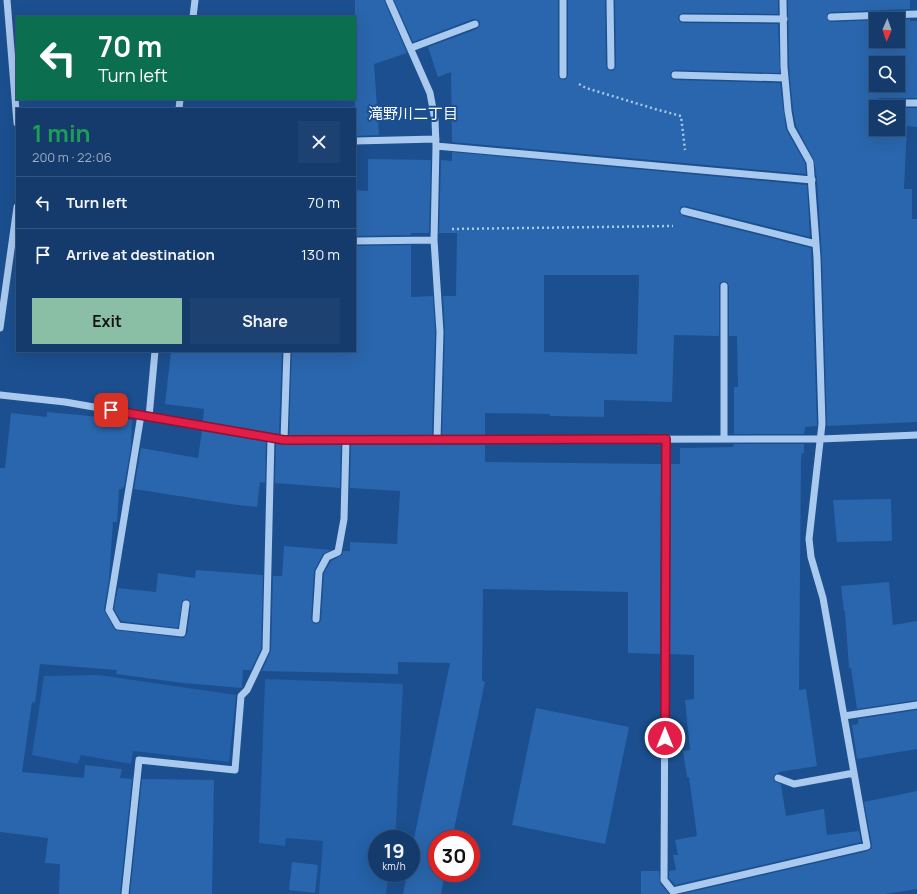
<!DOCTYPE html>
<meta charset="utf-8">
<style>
:root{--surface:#143b6b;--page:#1d4271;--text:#f1f3f6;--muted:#9dadc1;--line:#33557e;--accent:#8abfa5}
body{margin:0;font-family:Manrope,"Noto Sans JP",sans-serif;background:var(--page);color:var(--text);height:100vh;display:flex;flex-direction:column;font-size:15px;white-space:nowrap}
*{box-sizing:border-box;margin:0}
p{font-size:13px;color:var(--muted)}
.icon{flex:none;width:22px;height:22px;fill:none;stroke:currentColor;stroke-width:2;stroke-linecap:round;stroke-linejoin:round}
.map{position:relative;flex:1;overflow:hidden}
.side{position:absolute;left:16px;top:108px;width:340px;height:244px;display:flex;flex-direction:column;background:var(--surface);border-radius:0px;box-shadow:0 4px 16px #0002,0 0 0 1px var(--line)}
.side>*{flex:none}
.top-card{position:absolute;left:16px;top:16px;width:340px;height:84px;border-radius:0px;box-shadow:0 4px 16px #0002,0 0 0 1px var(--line);background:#0b6e4f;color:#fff;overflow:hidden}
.needle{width:26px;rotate:182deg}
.fabs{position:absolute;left:869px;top:12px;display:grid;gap:8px}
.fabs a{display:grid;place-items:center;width:36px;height:36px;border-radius:0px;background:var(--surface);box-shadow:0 4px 16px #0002,0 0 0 1px var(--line);font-size:20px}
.speed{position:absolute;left:368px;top:830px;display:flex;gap:8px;font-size:20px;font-weight:700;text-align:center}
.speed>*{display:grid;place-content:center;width:52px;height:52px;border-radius:50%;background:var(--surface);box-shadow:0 4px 16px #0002,0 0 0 1px var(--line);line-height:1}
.speed small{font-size:10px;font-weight:400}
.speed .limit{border:6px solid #d22;background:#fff;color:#111}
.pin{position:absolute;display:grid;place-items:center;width:34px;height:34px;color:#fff;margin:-17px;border-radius:8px;box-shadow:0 2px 6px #0006}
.me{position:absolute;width:44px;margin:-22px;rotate:0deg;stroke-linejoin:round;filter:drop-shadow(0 0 3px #0008)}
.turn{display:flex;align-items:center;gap:14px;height:84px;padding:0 16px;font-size:18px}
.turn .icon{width:52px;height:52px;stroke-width:2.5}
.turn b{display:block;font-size:28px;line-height:34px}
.round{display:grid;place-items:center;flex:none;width:42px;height:42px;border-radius:0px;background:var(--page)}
.overview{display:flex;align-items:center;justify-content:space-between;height:68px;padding:0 16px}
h1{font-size:24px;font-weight:700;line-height:30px;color:#1e9e55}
.cta{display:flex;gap:8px;margin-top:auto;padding:8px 16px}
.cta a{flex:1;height:46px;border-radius:0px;background:var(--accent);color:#111;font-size:16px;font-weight:700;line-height:46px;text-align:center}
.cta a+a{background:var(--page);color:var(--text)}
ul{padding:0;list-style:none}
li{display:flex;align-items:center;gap:12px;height:52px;padding:0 16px;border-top:1px solid var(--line)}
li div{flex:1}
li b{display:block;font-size:15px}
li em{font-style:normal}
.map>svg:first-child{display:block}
.green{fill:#2461a8}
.building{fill:#2a66ad;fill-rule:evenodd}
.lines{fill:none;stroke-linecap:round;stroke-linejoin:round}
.path{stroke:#a9c9ee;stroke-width:2.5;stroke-dasharray:2 3;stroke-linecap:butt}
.minor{stroke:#a9c9ee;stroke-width:7}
.route-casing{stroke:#92132f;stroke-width:10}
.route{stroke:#e11d48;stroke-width:7}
.labels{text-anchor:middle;stroke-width:4;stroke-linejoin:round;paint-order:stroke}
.neighbourhood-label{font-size:15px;fill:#fff;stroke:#1b4f8f}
</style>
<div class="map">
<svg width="917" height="894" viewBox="0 0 917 894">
<rect width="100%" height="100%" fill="#1b4f8f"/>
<path class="green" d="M99,675L236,695L229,762L133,751L131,764L81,755L78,764L32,755L44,676Z
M265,679L403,684L396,825L394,839H377V873H389L386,894H319L323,841L286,838L285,846L259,843Z"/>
<path class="building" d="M355,0H384L407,53L374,64L379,135L355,136Z
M394,0H558V75L559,78L563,80L566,79L568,75V0H605L606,66L607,69L611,71L614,70L616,66L615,0H778V14L683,13L679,15L678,18L680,22L683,23L778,24L780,73L675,70L671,72L670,75L672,79L675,80L780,83L786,129L805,163L806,174L452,142L451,72L438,77L428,47L477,29L480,25V22L476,19H473L413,42Z
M788,0H910V9L831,12L827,14V19L831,22L876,20V41H898V20L910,19V21H917V98H880L877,99L875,103L877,107H876V129H898V108H917V127L907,126L904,189H912V219H917V422L827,426L822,258L817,180L814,160L796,126L793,110L789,67ZM876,63H898V85H876Z
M452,152L807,185L810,237L685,206L681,207L679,212L683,216L811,248L817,426L805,427L804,434H734V387H738L737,336H729V286L727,282L724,281L720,283L719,286V336L674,335L672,402L604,400V417L550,416V414L485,413V435H442L445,332L443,296H456L457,233H439L441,160L452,161ZM544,275H639L637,354L544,352Z
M368,159L431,160L429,233H411V235L355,236V190L368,191Z
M411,245V297L433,296L435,332L432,435H289L292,351H355V246Z
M171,351H282L279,434L203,421L204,409L165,404Z
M47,412L132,420L131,447L124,487H123L122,489H119L117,522H113L109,580L104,609L105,612L115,630L184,638L187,634L191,605L190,602L187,599L182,601L178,628L121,621L114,609L118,588L156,592L158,573L195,578L196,570L263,575L261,649L251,670H243L242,688L183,683L116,674L117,670L40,664L35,703L32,702L22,772L84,778L85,765L122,769L120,778L132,779L120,894H59L60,864L45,863L48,838L0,832V468H5L11,413L47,417Z
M202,431L266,442L265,483L260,482L257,507L230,504L134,489L141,448L198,458Z
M276,444L284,445H341L340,488L275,483Z
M734,444H804V453H802L801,459L799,690L806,689L817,766L779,772V773L775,774L773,778L774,781L781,784L786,816L824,809L827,835L859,831L858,824L861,842L675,885L669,878V871L676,870L673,855H678L675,840L697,836L689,777H687L683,751L690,750L685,700L694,699V655L670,654L671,464H680V448L733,447Z
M351,445H485V462L661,464L660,654L628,653V592L483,589L482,681L485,682L452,839H437V873H445L441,894H403L407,873H411V853L450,663L398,662V674L262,671L271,650L273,576H282L284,546L331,550L323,554L314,571L311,619L313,623L316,624L320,622L321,620L324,573L331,561L342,555L343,551H350V542L397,544L400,491L350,488Z
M891,499L892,541L837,542L833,500Z
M889,582L893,625L917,621V700L857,709L851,668H849L845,611H844L841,586Z
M536,708L629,727L605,844L512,825Z
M917,710V749L857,759L852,725L858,724V719Z
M142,779L214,780L212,894H130Z
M917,791V889L885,894H682L868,851L872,848V845L864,802Z
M292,862L318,865L315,893L289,890Z
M641,871H659L660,883L669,894H641Z"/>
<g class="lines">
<path class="path" d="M579,84L586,88L655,109L681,116L685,150
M452,229L673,226"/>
<path class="minor" d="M7,0L17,123
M389,0L430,93L435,120L436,146L434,240L440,332L437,439
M563,0V75
M610,0L611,66
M193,17L195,0
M831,17L917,14
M683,18L784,19
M411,48L475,24
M675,75L785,78
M880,103H917
M179,109L180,99
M355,141L436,139
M436,146L812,180
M684,211L816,244
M355,241L434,240
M724,286V439
M0,328L17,207
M0,395L65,402L284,440L821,439L917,435
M141,415L109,610L118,626L182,633L186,604
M149,417L155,351
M666,439L664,880L675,894
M284,440L287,351
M316,619L319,572L327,557L338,552L344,519L346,440
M844,716L917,705
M778,778L794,784L854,773
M673,891L867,846L823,598L811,557L809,539L822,424L817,258L810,162L791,128L788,111L784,67L783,0
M125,894L139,760L235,770L241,696L247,690L266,650L271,438"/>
</g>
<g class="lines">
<g class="route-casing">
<path id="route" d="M111,410L284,440L666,439L665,738"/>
</g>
<use href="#route" class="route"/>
</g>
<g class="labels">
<g class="neighbourhood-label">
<text x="413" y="119">滝野川二丁目</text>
</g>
</g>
</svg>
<div class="fabs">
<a><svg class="needle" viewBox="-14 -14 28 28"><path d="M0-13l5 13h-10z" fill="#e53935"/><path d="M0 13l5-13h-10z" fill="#9dadc1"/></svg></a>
<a><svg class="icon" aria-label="search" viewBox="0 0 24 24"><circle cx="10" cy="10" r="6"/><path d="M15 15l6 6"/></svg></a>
<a><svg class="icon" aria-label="layers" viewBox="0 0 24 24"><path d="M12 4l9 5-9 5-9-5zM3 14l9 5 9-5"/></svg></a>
</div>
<div class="speed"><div>19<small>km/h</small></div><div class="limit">30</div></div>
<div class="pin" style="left:111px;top:410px;background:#d93025"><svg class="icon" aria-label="arrive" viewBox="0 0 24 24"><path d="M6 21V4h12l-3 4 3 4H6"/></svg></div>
<svg class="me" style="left:665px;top:738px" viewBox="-20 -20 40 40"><circle r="17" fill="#e11d48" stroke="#fff" stroke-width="3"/><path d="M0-11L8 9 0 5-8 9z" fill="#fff"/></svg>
<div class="top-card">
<div class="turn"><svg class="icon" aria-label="left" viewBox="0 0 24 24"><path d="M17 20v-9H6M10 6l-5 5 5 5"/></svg><div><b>70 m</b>Turn left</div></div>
</div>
<section class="side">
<div class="overview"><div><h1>1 min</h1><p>200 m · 22:06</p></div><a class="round"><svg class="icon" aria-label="close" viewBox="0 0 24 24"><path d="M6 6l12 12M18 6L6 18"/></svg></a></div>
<ul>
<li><svg class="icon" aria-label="left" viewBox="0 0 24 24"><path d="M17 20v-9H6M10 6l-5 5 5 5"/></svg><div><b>Turn left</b></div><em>70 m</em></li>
<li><svg class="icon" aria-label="arrive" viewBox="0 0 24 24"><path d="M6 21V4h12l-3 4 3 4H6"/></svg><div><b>Arrive at destination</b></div><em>130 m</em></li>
</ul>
<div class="cta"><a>Exit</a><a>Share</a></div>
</section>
</div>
